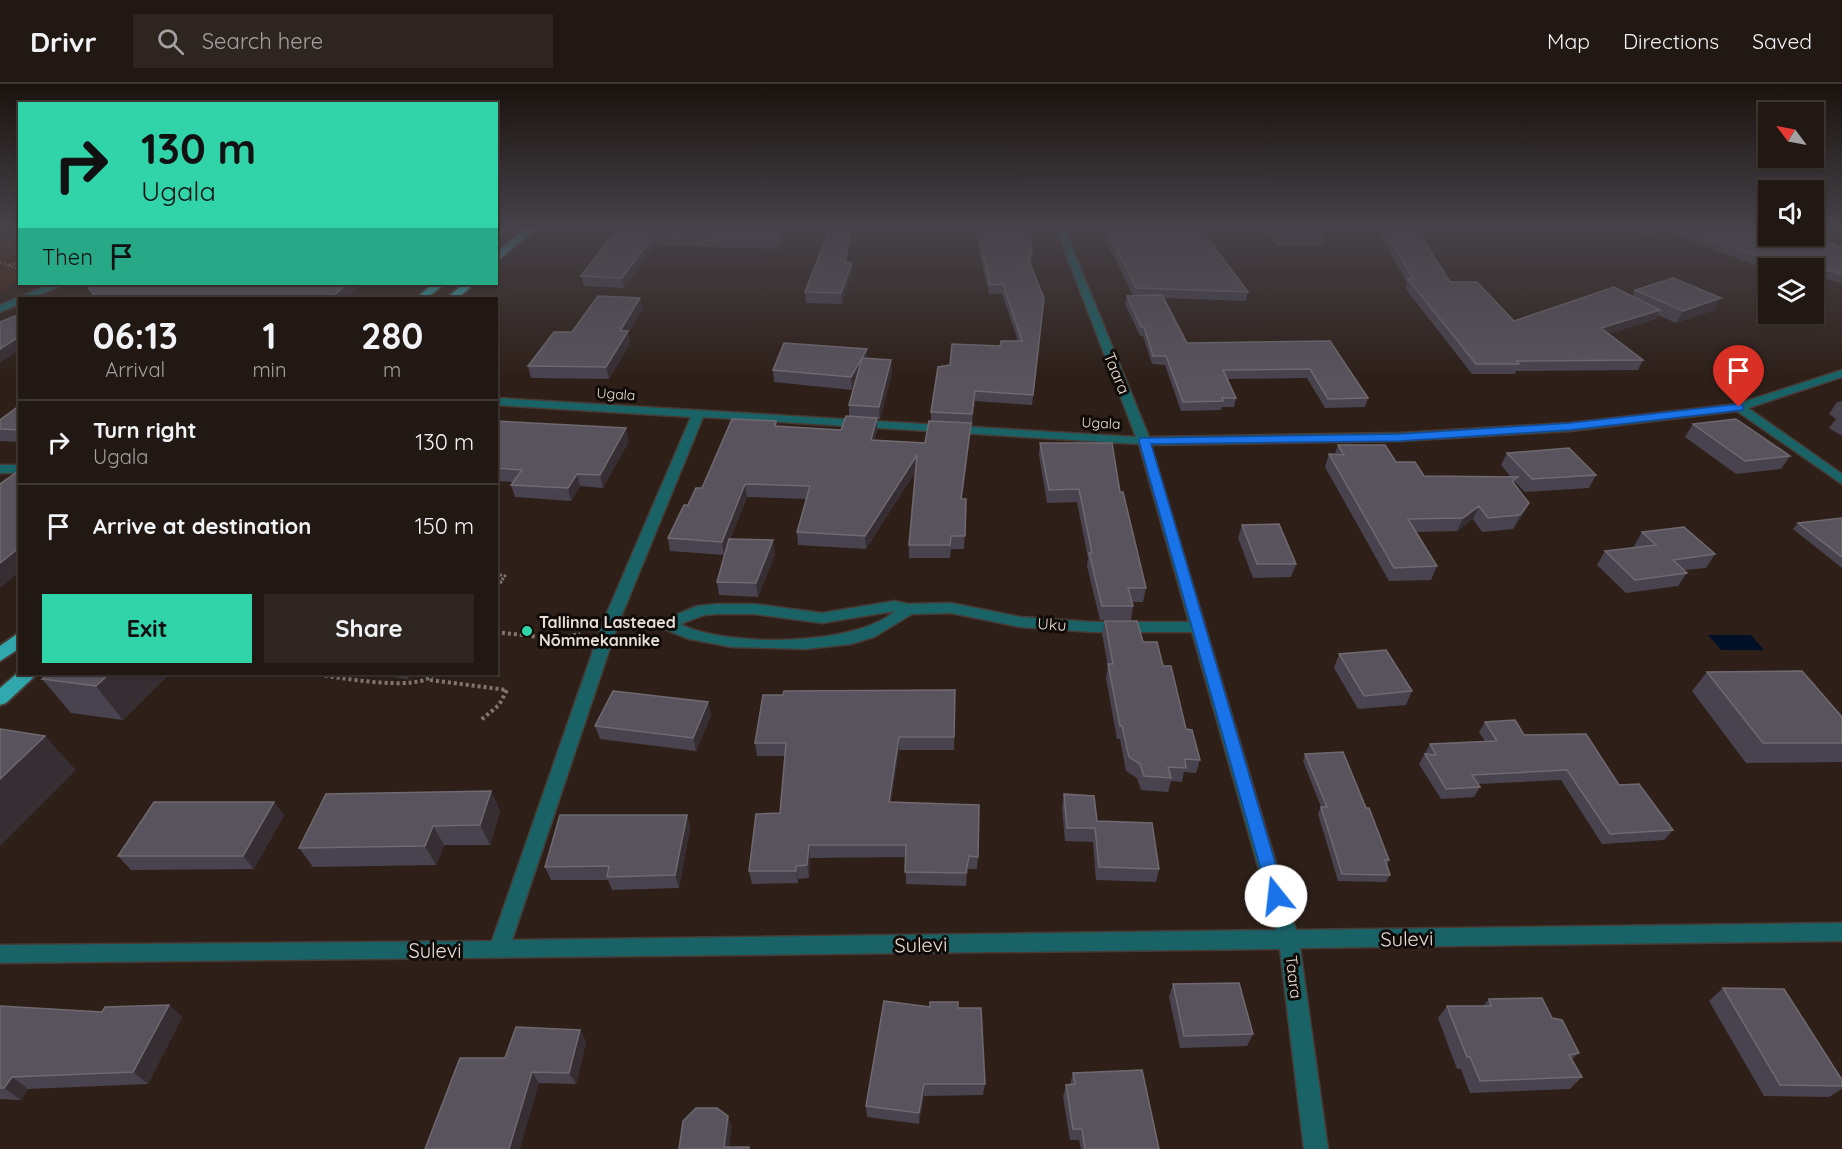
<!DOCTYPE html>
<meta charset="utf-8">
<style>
:root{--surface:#221813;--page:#2e2521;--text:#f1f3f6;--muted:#a2a0a0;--line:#3f3733;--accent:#31d4a9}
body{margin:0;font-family:Quicksand,sans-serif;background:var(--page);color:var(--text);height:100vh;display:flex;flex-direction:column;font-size:22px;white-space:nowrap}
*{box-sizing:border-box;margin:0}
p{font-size:20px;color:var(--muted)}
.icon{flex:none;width:33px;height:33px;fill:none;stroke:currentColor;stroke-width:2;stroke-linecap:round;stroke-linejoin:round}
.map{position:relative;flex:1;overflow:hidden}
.panel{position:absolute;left:18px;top:213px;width:480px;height:378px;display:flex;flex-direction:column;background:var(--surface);border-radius:0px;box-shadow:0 2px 4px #0004,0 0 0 2px var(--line)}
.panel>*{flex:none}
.banner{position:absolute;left:18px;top:18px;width:480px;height:183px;border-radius:0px;box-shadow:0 2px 4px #0004,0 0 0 2px var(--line);background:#31d4a9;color:#111;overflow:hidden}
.needle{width:39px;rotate:302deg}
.fabs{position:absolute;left:1758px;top:18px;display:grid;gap:12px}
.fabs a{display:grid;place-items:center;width:66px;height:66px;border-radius:0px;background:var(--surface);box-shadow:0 2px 4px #0004,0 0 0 2px var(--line);font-size:30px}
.pin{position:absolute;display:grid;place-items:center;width:51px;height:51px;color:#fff;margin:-62px -26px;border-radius:50% 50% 50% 0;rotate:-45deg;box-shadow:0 0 6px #0007}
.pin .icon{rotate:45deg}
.me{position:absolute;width:66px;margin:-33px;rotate:344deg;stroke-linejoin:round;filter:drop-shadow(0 0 4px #0008)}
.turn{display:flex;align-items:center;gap:21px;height:126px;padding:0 24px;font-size:27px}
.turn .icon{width:78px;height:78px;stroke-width:2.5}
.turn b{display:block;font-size:42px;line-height:51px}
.then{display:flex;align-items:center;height:57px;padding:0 24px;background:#0003;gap:12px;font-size:22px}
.eta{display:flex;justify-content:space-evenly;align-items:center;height:102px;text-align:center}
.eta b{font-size:36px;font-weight:700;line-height:42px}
.button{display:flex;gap:12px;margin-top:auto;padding:12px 24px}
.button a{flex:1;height:69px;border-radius:0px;background:var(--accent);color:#111;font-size:24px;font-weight:700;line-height:69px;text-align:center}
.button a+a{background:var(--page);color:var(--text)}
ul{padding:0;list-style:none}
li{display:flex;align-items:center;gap:18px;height:84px;padding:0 24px;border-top:2px solid var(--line)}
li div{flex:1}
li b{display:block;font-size:22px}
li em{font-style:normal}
header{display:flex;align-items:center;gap:36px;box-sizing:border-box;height:84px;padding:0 30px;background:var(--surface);border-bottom:2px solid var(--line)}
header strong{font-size:28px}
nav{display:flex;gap:33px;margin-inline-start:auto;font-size:21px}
.search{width:420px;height:54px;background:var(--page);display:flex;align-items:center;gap:15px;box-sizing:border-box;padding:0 21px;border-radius:0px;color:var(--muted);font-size:22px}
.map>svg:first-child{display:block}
.green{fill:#472411}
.water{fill:#001027}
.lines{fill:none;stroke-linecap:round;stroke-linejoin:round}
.minor-casing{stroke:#483a34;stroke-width:3}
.trunk-casing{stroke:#483a34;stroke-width:4}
.path-far2{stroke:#827670;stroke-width:2;stroke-dasharray:2 2;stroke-linecap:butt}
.path-far1{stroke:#827670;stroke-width:3;stroke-dasharray:2 2;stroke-linecap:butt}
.path{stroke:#827670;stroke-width:4;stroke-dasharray:3 3;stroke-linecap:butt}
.minor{fill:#196367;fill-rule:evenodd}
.trunk{fill:#31a8ae;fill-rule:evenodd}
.wall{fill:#48434e}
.shaded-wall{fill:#362e33}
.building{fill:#59535d;stroke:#6f6970;stroke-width:1.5}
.route{fill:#1a73e8;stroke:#114b97;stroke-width:1.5}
.poi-dot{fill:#31d4a9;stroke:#110b08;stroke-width:2}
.labels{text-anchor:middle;stroke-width:6;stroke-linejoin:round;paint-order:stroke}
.far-street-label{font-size:14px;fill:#e7ddd8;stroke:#110b08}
.street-label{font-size:16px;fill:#e7ddd8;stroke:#110b08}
.poi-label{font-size:16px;font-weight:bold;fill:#e7ddd8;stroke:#110b08;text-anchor:start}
.near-street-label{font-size:20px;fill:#e7ddd8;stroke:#110b08}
</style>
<header>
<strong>Drivr</strong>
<div class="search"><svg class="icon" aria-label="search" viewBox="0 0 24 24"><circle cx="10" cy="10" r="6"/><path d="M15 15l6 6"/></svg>Search here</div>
<nav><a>Map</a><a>Directions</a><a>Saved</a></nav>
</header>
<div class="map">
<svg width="1842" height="1065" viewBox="0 0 1842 1065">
<rect width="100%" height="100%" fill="#2e2019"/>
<path class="green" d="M0,144H20L19,198L0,207Z"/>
<path class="water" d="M1708,551H1751L1764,566H1721Z"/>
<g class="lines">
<g class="minor-casing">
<path id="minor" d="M1056,144H1064L1149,353L1400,349L1570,339L1737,320L1842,286V293L1748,324L1842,390V400L1737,327L1570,347L1400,357L1151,361L1296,846L1842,839V857L1300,864L1328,1065H1304L1280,865L0,879V861L492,857L603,538L691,333L496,321V314L1136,353ZM703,333L1139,360L1189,538H1093L1020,533L951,519L908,520L895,517L822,529L754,520H718L697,522L666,535L621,533ZM895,527C856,562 727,564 680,540L704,531L718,530H754L822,539ZM951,529L1020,543L1093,548H1192L1276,846L512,856L617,543L664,545L689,555L732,563L806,565L851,560L874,553L912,530Z
M52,200H64L32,214H20V220L0,228V221Z
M0,381H20V389H0Z"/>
</g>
<g class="trunk-casing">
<path id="trunk" d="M509,144L496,153L498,144Z
M526,144H537L496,178V169Z
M433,200H444L427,214H416Z
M463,200H474L458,214H447Z
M20,548V564L0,577V562Z
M20,587L37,590L6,619L0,621V604Z"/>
</g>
<path class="path-far2" d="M0,178L20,186
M9,181L20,178"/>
<path class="path-far1" d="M496,490L505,492L502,496"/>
<path class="path" d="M496,504L503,494
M496,548L556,555L580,550
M313,590C338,593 418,609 434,590
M430,596L507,606L499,621L481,636"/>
<use href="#minor" class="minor"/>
<use href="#trunk" class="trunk"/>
</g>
<path class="wall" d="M618,144H789L779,165L656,161L624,204L584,202L581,192Z
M974,144H1029L1032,171L1031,180H1030L1044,214L1032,321L975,317L972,341H971L970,352L962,415H966L964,465H951L950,474H909V461L916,386L866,465L798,461L797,448L806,415L747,413L730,455L775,470L758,513L719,511L717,498L726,465L724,471L670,467L668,454L688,421L702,404L776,337L777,342L841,346L849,332V321L855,299L852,306L774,298L773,286L867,265V274L891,276L892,289L880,335H877V346L875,356L925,359L931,337V328L950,281L1000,262L1018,257L1002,210H989Z
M1100,144H1316L1323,153L1321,162H1276L1263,146H1202L1248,208L1246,217L1164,214L1187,259L1330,257L1368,314L1365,323L1325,324L1307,294L1227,295L1236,314L1234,323H1222L1221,326L1181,327L1165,281L1152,280L1143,252H1140L1125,220L1127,212H1133Z
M1376,144H1416L1450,198L1514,237L1632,212L1635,206L1714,226L1676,239L1658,231L1655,235L1609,250L1643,276L1638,286L1516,287L1515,290H1472L1405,204L1407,199Z
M1632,144H1656L1652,152Z
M1658,144H1768L1842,163V200L1824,194L1814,198V184H1768V186Z
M847,178L852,179V189L842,220L806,219L805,208Z
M640,214L642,225L628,249L630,259L609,295L531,294L528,282L572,248Z
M1842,317V352L1829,344L1836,335L1829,330L1837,318Z
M20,321V358L0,357V336Z
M496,337L629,357L603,404L580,402L571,417L515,413L511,401L513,398L496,397Z
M1693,340L1790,372L1781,385L1736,390L1685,353Z
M1040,359L1120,408L1146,504L1143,518H1132L1133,522L1131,536H1100L1087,482L1088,474L1077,418L1047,419L1039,371Z
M1338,361L1396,378L1424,392L1511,393L1501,381L1507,369L1596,391L1589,404L1525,408L1515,398L1514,400L1529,419L1522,432L1513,445L1482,448L1473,435L1457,447L1416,448L1437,482L1431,496L1389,497L1325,383L1329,370H1335Z
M1842,434V484L1793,445L1798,439Z
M1242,441L1296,480L1291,493L1253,494L1238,454Z
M1642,448L1715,470L1706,484L1684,486L1687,489L1678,502L1626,509L1597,481L1605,467L1636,464L1634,462Z
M1105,537L1163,582L1186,645L1200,676L1196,689L1184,688L1182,698L1171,697L1168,708L1141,706L1137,694L1126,687L1120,655H1117L1106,594L1108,582L1102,550Z
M1339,570L1412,607L1406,621L1358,625L1334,584Z
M1707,588L1842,633V678L1746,679L1692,607Z
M48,590H169L123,636L71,629L42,595Z
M369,590H412L408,595Z
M955,606L954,666H899L891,718L978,773L977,785H968L966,802L906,800V773L810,774L809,794L798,795V799L752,800L749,787L780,729L785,672H757L755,659L783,611Z
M708,618L711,631L696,667L600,655L595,642Z
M1485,638L1524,651L1619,701L1673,746L1664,756L1602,760L1561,696L1478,700L1480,703L1474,713L1441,715L1419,680L1430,660L1485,657L1479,648Z
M1305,670L1366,724L1389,776L1387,781L1390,791L1386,798L1338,797L1318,730L1321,723L1303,677Z
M491,707L500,727L490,761H444L436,781L313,783L299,764Z
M1064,710L1159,785L1156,798L1096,796L1093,758L1065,757L1062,724Z
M284,731L254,785L131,786L118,772Z
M687,731L690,744L679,804L612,806L608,796H551L545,783Z
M1173,900L1253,950L1247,962L1180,964L1169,913Z
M1723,904L1842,996V1005L1829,1013L1764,1012L1709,917Z
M1489,915L1552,934L1579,969L1572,975L1582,993L1570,1005L1470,1009L1461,985H1457L1438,934L1447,922H1483Z
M169,921L182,933L148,1000L28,1005L21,1016L0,1015V922L102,928Z
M930,923L958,924L985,1000L983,1011L924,1012L919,1040L867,1033L866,1022Z
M580,946L586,958L576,1000L539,999L505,974Z
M1073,989L1159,1065H1081L1079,1056H1070L1063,1013L1066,1001H1070Z"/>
<path class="shaded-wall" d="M784,144H789L779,165L778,156Z
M851,144H853L846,189L845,178Z
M654,151L656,161L624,204L622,194Z
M852,179V189L842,220L841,209Z
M1829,186L1824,194L1814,198V191Z
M347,200H362L346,214H331Z
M640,214L642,225L628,249L630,259L609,295L606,283L620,247Z
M1721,214L1714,226L1676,239L1683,227Z
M1660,226L1655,235L1596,254L1601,244Z
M20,252V265L0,279V265Z
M867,265V277L852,306L851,293Z
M891,276L892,289L880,335L879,323Z
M975,307V317L972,341V330Z
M877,334V346L872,368L871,356Z
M971,339L970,352L961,428V415Z
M626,344L629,357L603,404L600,391Z
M917,371V384L866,465L865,452Z
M577,390L580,402L571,417L568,404Z
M745,400L747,413L724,471L722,458Z
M1529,419L1522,432L1513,445L1520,431Z
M1479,422L1473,435L1457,447L1463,434Z
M773,456L775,470L758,513L756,499Z
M20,463V488L0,504V479Z
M109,590H169L123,636L96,602Z
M405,590H412L408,595Z
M708,618L711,631L696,667L693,654Z
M45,652L76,686L0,762V695Z
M899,653V666L889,731V718Z
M491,707L500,727L490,761L480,741Z
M274,718L284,731L254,785L243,772Z
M687,731L690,744L679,804L675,791Z
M433,742L444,761L436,781L425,762Z
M809,761L810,774L809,794L807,781Z
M969,772L968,785L966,802V789Z
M796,782L798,795V799L796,787Z
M169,921L182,933L148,1000L133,988Z
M580,946L586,958L576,1000L569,989Z
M532,988L539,999L520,1065H509Z
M12,993L28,1005L21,1016L4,1004Z
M924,1000V1012L919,1040V1029Z
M728,1032L732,1043L729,1065L724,1063Z"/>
<path class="building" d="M618,144H784L778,156L654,151L622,194L581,192Z
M830,144H851L845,178L852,179L841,209L805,208Z
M977,144H1029L1032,171H1029L1030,175H1028L1044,214L1033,311L975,307L972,330L931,328L938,283L950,281L952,260L1000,262L1001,257H1022L1003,200L990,201Z
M1106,144H1200L1248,208L1136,204Z
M1271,144H1316L1323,153H1278Z
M1384,144H1416L1450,198H1477L1514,237L1614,203L1660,226L1601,244L1643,276L1517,277L1519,280H1476L1408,195H1413Z
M1681,144H1768V152H1813L1842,163V191L1829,186L1814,191V184H1790Z
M1673,194L1721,214L1683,227L1635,206Z
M86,200H347L331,214H96Z
M1162,211L1187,259L1330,257L1368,314L1328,315L1310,285L1223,286L1236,314H1222L1223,317L1183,318L1166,272H1153L1144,243H1141L1127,212Z
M598,212L640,214L620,247H628L606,283L528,282L554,248H572Z
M20,230V252L0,265V238Z
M784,259L867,265L851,293L773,286Z
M862,274L891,276L879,323L849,321Z
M20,321V346L0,345V336Z
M846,332L877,334L871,356L925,359L929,337L971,339L961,415H966L965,452H951L950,461H909L917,371L865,452L797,448L810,402L745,400L722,458L668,454L684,421H688L696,404H702L732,335L776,337L775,342L841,346Z
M1736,335L1790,372L1745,377L1693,340Z
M496,337L626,344L600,391L577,390L568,404L511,401L522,386L496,384Z
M1040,359H1112L1120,408H1123L1146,504H1128L1133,522H1102L1089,469H1092L1079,405L1049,406Z
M1338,361H1385L1396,378H1415L1424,392L1518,393L1512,397L1529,419L1520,431L1488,434L1479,422L1463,434L1408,435L1437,482L1394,484L1329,370L1344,371Z
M1569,364L1596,391L1532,395L1507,369Z
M20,386V463L0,479V400Z
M1842,434V473L1798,439Z
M1279,440L1296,480H1257L1242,441Z
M1684,443L1715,470L1673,476L1687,489L1635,496L1605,467L1656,461L1642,448Z
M729,455L773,456L756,499L717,498Z
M1105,537H1137L1143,558H1157L1163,582H1171L1186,645L1192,646L1200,676L1185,675L1186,684L1168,683L1171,694L1144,692L1140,680L1129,673L1122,642H1120L1108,580H1113Z
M1386,566L1412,607L1364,612L1339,570Z
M1802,587L1842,633V659H1763L1707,588Z
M48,590H109L96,602L42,595Z
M955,606L954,653H899L889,718L979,721L978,773L969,772L966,789L905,788L906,761H809L807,781L796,782V787H749L756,730L780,729L786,659H755L763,611H783L784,607Z
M613,607L708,618L693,654L595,642Z
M1515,636L1524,651L1586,650L1619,701L1639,700L1673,746L1610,750L1567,686L1472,691L1480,703L1446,705L1425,670L1436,671L1430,660L1497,657L1485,638Z
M0,645L45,652L0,695Z
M1343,668L1366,724H1369L1389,776H1385L1390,791L1342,790L1321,723H1327L1305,670Z
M491,707L480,741L433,742L425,762L299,764L326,710Z
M1064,710L1094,712L1097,737L1152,739L1159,785L1099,783L1095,744H1067Z
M154,718H274L243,772H118Z
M560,731H687L675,791L607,793L609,782L545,783Z
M1239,899L1253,950L1184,952L1173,900Z
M1723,904L1784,905L1842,996V1002L1780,1001Z
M1542,914L1552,934L1562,936L1579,969L1569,971L1582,993L1480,997L1470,973H1467L1447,922H1491L1489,915Z
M884,917L930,923V918H958V924H981L985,1000H924L919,1029L866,1022Z
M169,921L133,988L12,993L4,1004H0V922L102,928L105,923Z
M516,943L580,946L569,989L532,988L509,1065H425L460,974H505Z
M1142,986L1159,1065H1085L1082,1045H1073L1066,1001L1075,1000L1073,989Z
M696,1024H717L728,1032L724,1063H749V1065H679L683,1037Z"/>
<linearGradient id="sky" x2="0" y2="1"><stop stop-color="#19120e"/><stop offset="0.49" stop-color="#464249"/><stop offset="1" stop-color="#464249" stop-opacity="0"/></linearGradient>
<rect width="1842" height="293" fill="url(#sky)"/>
<path class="route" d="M1739,320L1743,321V326L1570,346L1400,357L1151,360L1285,812L1283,817L1276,820L1270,817L1139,357L1140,354L1400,350L1570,339Z"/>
<circle class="poi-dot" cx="527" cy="547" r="6"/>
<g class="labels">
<g class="far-street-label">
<text transform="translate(616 310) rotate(4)" y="5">Ugala</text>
<text transform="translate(1101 339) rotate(3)" y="5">Ugala</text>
</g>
<g class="street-label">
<text transform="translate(1117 289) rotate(68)" y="6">Taara</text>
<text transform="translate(1052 540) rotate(4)" y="6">Uku</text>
<text transform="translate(1294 893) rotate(83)" y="6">Taara</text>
</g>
<g class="poi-label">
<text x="539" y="544">Tallinna Lasteaed<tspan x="539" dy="18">Nõmmekannike</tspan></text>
</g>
<g class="near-street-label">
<text transform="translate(1407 855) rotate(-1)" y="7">Sulevi</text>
<text transform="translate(921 861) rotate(-1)" y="7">Sulevi</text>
<text x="435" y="874">Sulevi</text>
</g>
</g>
</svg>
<div class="fabs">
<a><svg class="needle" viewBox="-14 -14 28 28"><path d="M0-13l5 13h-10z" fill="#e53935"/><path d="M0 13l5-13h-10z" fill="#a2a0a0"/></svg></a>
<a><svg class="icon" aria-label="sound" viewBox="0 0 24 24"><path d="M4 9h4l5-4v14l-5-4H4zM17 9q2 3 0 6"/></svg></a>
<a><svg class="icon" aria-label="layers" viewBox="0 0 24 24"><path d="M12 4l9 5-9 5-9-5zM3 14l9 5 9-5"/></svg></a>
</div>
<div class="pin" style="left:1739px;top:323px;background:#d93025"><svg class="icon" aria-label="arrive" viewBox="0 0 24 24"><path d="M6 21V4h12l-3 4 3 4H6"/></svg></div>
<svg class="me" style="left:1276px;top:812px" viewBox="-20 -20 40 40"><circle r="19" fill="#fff"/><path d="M0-13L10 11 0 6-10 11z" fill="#1a73e8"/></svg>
<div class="banner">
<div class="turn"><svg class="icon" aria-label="right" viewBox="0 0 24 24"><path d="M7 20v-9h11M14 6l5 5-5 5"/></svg><div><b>130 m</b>Ugala</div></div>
<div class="then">Then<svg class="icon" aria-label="arrive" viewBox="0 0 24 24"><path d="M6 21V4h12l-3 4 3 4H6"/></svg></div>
</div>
<section class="panel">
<div class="eta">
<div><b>06:13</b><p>Arrival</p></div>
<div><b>1</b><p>min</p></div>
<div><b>280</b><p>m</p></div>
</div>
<ul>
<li><svg class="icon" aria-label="right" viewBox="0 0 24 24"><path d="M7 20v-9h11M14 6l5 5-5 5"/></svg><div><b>Turn right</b><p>Ugala</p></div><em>130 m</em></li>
<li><svg class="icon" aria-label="arrive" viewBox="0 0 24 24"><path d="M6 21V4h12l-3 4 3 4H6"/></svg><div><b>Arrive at destination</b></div><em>150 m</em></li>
</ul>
<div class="button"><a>Exit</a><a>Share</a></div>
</section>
</div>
